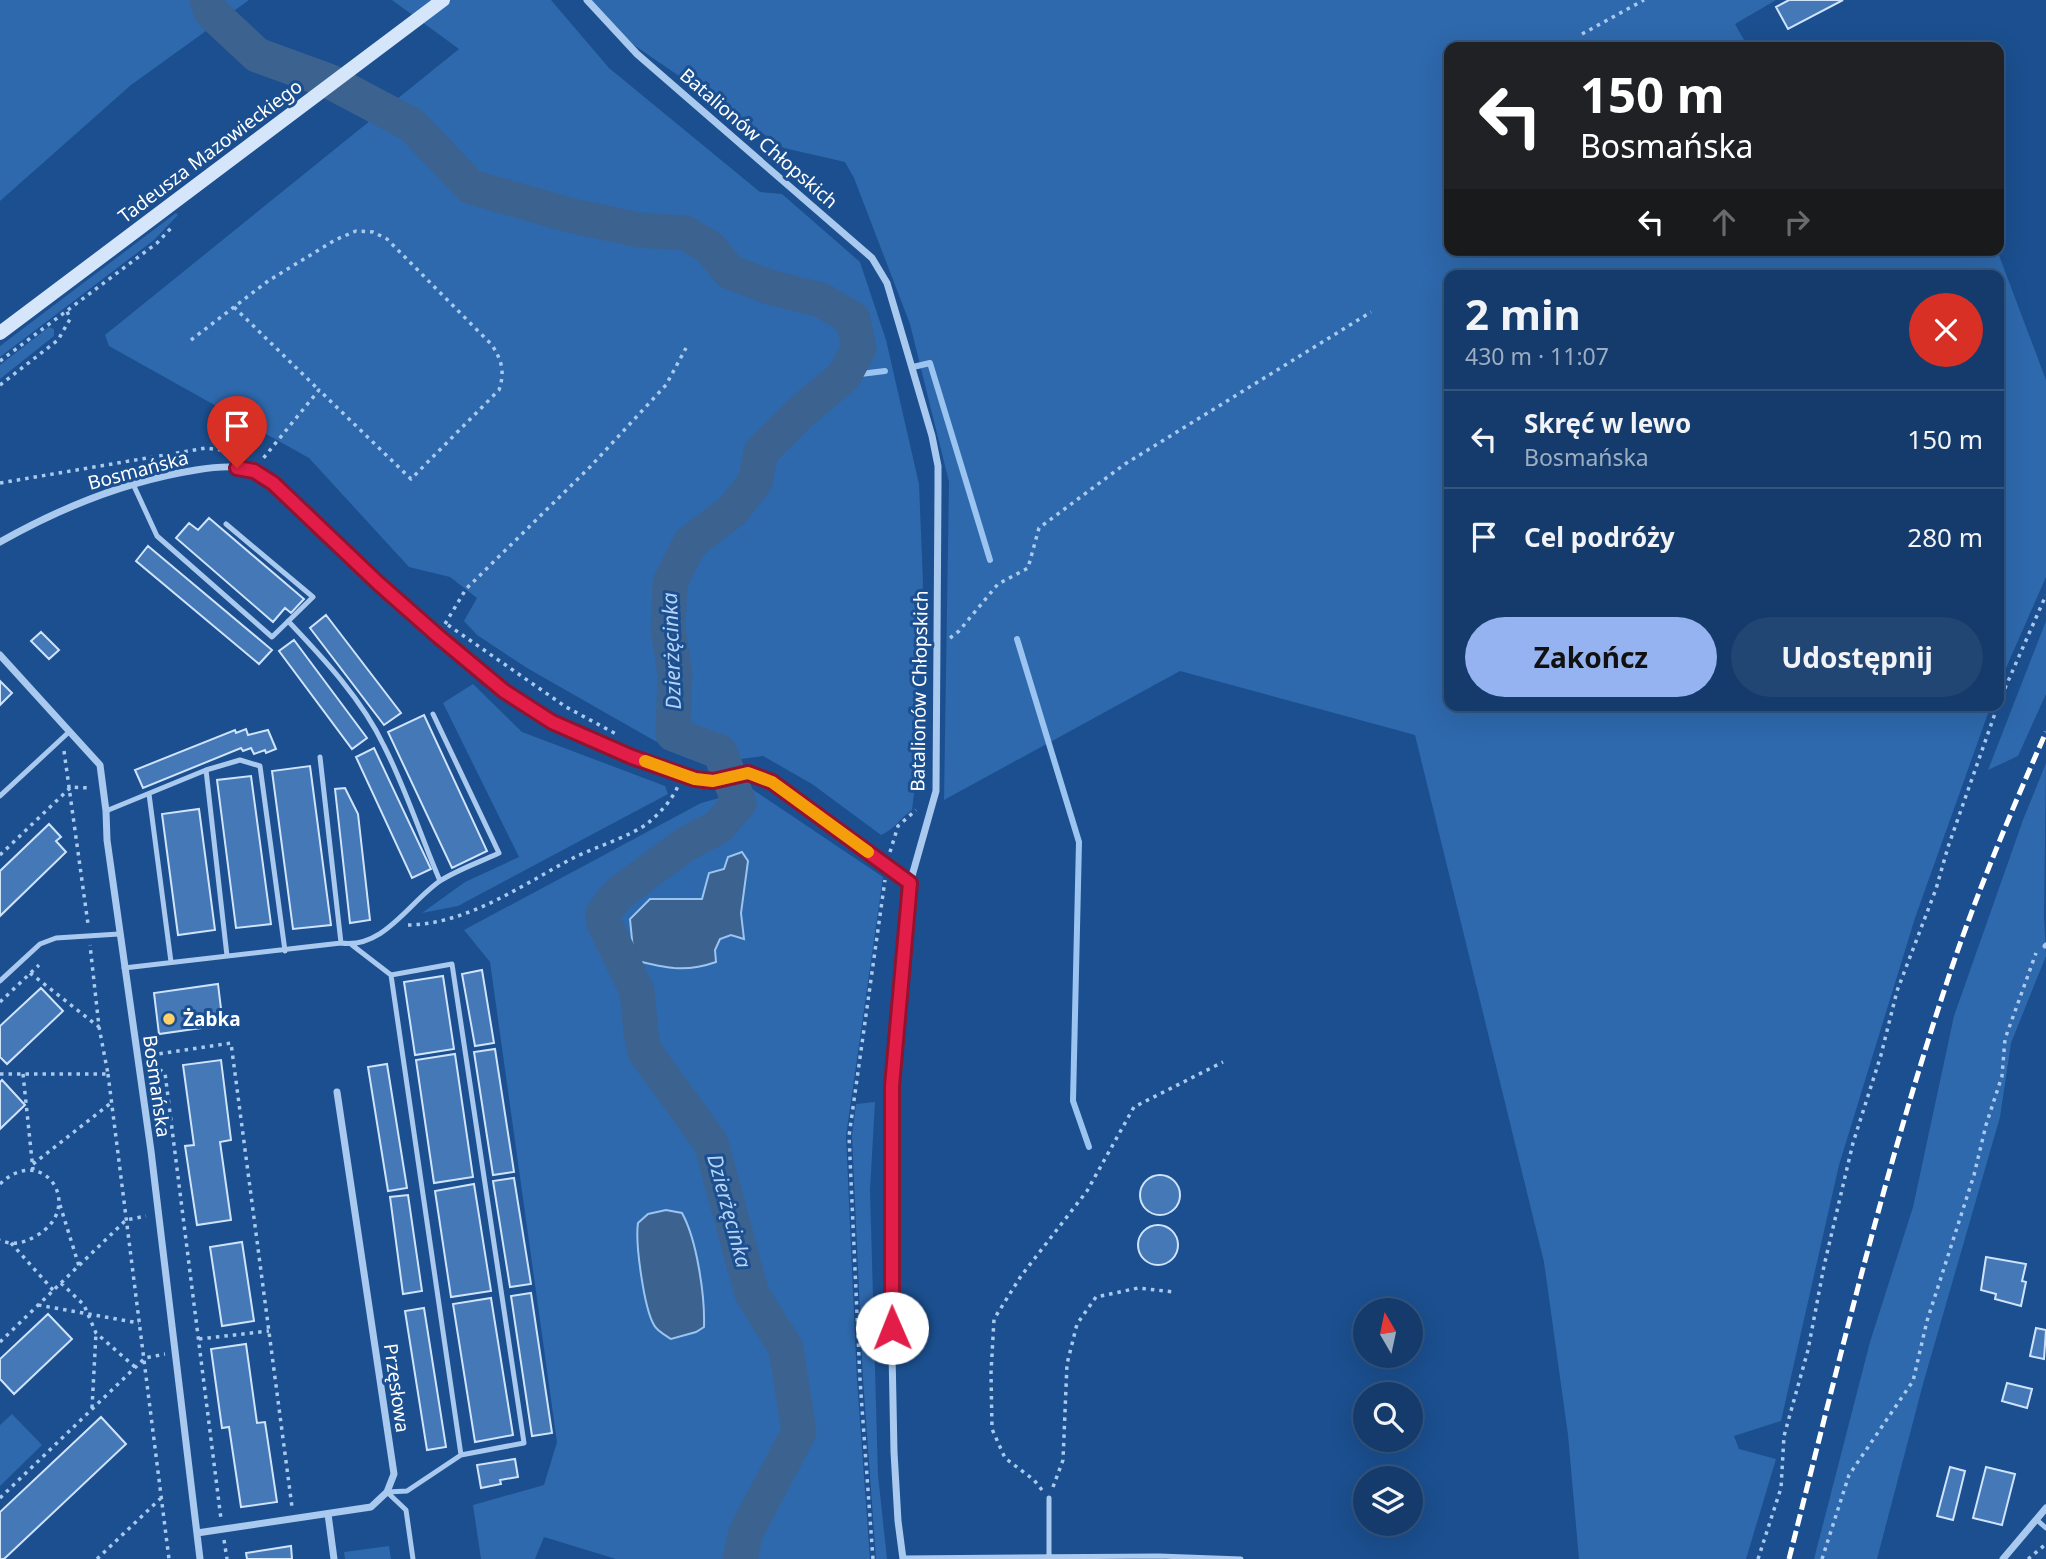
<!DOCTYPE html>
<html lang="pl">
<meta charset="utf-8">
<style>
:root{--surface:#143b6b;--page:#214673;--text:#f1f3f6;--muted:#9dadc1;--line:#33557e;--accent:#95b2f1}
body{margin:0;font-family:"Noto Sans",sans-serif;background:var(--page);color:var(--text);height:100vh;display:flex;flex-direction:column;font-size:26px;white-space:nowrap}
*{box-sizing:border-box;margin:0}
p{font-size:23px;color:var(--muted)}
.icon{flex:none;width:38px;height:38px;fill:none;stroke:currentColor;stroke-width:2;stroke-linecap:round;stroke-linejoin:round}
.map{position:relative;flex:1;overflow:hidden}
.details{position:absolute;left:1444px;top:270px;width:560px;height:441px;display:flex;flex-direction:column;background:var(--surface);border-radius:14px;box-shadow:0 7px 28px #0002,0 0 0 2px var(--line)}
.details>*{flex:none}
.guide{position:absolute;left:1444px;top:42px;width:560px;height:214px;border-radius:14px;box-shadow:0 7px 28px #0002,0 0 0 2px var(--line);background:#202124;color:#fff;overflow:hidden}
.needle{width:46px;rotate:351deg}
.buttons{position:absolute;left:1353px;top:1298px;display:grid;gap:14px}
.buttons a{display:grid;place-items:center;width:70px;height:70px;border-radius:50%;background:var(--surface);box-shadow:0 7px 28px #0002,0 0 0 2px var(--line);font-size:35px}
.pin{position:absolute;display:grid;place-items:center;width:60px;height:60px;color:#fff;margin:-72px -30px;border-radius:50% 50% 50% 0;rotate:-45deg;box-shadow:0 0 7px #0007}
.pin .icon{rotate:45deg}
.me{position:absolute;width:77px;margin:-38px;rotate:359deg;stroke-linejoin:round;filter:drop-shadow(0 0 5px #0008)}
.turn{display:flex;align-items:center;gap:24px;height:147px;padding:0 21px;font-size:32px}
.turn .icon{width:91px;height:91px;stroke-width:2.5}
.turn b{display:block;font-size:49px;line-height:60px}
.lanes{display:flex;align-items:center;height:66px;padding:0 21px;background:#0003;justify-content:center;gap:35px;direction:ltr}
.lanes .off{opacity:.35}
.round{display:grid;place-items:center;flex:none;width:74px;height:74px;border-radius:37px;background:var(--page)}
.overview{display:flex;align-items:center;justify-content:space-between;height:119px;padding:0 21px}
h1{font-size:42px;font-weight:700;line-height:52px}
.primary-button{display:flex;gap:14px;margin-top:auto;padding:14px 21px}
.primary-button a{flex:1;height:80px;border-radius:42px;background:var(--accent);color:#111;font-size:28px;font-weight:700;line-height:80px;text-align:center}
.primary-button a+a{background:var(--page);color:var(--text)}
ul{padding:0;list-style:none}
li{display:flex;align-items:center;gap:21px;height:98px;padding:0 21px;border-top:2px solid var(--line)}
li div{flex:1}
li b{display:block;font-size:26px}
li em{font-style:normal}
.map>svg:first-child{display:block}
.green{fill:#2e69ad}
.water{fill:#3c6290;stroke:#9cc4f0;stroke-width:2}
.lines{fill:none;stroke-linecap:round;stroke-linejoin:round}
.stream{stroke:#9cc4f0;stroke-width:6}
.river{stroke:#3c6290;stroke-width:35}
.building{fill:#4478b7;stroke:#cfe3fa;stroke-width:2}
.path{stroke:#a9c9ee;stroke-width:3.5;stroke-dasharray:3.5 5;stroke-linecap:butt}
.lane{stroke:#a9c9ee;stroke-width:5}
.street{stroke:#a9c9ee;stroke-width:7}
.secondary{stroke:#d6e6fa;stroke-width:14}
.rail{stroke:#fff;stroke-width:5;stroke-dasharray:12 5;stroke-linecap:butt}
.route-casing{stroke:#92132f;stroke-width:18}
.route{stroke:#e11d48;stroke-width:12}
.slow{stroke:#f59e0b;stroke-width:12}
.poi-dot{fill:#ffd166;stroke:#1b4f8f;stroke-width:2.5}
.labels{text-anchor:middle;stroke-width:6;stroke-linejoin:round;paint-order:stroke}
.street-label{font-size:19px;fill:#fff;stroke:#1b4f8f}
.poi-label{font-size:19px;font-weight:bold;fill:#fff;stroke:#1b4f8f;text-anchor:start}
.water-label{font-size:21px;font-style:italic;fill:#b5d3f5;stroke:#1b4f8f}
</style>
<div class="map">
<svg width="2046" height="1559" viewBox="0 0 2046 1559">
<rect width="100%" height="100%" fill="#1b4f8f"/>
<path class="green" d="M0,0H249L131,85L0,201Z
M392,0H551L609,68L760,192L782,194L860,262L886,340L919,484L923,583L916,707L920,744L912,810C900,818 894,830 881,835L812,784L763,756L713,763L655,741L527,668L477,635L464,621L477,598L450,577L409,567L309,458L109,346L105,335L459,49Z
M591,0H1776L1735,24L1748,47H1449V250H1997L2046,380V577L1999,684L1998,275H1449V705H1991L1915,918L1839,1165L1781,1421L1734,1436L1739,1449L1776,1459L1746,1559H1579L1568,1435L1544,1262L1415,735L1180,671L944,800L949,482L910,324L854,178L845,162L784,148L628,41Z
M176,213L178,215L154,240L0,357V346Z
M49,327L54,329V336L0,379V365Z
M2046,621V694L2018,756L1988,770Z
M473,684L522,732L665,786L668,794L458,906L422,913L465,882L519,857L443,703Z
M2046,763L2044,916L2046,956L2011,1043L2000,1117L1923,1384L1877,1559H1814L1870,1342L1913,1207L1954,1016L2023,820Z
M752,789L883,877L846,1136L857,1380L870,1559H616L544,1537L535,1559H481L473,1505L544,1485L557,1442L490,962L464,930L701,803Z
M875,1102L870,1190L878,1475L887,1559H876L863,1379L852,1136L856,1104Z
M12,1414L42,1445L0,1486V1425Z
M389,1546L391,1559H345L344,1552Z"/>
<path class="water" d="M742,852L748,861L741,913L744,939L731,935L720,939L715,950L716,962C685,973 665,968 634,960L630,919L650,899H702L709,873L724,869L728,857Z
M666,1210L682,1213C697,1240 705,1296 704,1327L696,1332L671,1339C665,1335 657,1331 654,1325C644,1308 635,1243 638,1223L648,1214Z"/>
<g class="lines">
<path class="stream" d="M913,367L930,363L990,560
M844,376L885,371
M1017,639L1079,842L1073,1101L1089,1147"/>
<path class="river" d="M207,0L211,12L257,55L331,82L412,125L471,187L569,215L638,230L685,233L709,247L730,272L769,287L821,300L853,319L859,348L844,376L801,412L761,452L755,482L733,510L690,543L670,583L668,628L675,674L673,734L720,752L739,803L718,827L684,845L617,895L603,914L604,923L637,991L641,1033L645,1052L711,1143L752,1294L786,1348L799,1432L746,1532L740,1559"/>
</g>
<path class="building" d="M1789,0H1843L1788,29L1776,7Z
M209,518L304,599L291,613L285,608L273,622L176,538L189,523L198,530Z
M148,546L272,650L259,664L136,561Z
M326,615L401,713L384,725L310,628Z
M41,632L59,650L49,659L31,641Z
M294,640L367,738L352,749L279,651Z
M0,681L12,693L0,705Z
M424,715L487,851L452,868L388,732Z
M246,729L248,735L268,730L276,749L266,753L265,750L254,754L251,748L243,751L241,748L143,788L135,770L235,730L236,733Z
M374,748L431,869L412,878L356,757Z
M310,766L331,925L293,929L272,771Z
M251,776L271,924L236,928L217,780Z
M345,788L358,814L370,920L350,923L335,789Z
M199,809L215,930L178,935L162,814Z
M49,824L61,837L56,841L66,852L0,916V871Z
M482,970L494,1043L475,1046L462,974Z
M443,976L454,1049L415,1055L404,982Z
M218,984L223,1025L159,1034L154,993Z
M41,988L63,1011L7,1064L0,1057V1026Z
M495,1049L514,1172L493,1175L474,1052Z
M455,1054L473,1177L434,1183L416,1060Z
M221,1060L231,1140L220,1142L231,1220L197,1225L185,1146L194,1145L183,1065Z
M387,1064L407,1188L388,1191L368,1067Z
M2,1080L25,1105L0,1129V1082Z
M1140 1195a20 20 0 1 1 40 0a20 20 0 1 1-40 0Z
M514,1178L531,1284L510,1287L493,1181Z
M474,1184L491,1291L451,1297L435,1191Z
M408,1195L422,1291L403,1294L390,1197Z
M1138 1245a20 20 0 1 1 40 0a20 20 0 1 1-40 0Z
M242,1242L254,1321L222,1326L210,1247Z
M1986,1257L2026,1264L2022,1281L2026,1282L2021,1306L1995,1299L1996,1294L1981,1290Z
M531,1293L552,1433L532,1436L511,1296Z
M491,1298L513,1435L475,1442L453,1304Z
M424,1308L446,1447L427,1450L405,1311Z
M48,1314L72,1339L14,1394L0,1379V1359Z
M2036,1328L2046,1330L2044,1359L2030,1356Z
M246,1344L257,1423L265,1422L277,1502L241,1507L229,1427L222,1428L211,1349Z
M2007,1383L2032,1389L2027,1408L2002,1401Z
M101,1417L126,1444L4,1559H0V1512Z
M515,1459L518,1477L500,1480L501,1484L481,1488L477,1465Z
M1950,1467L1965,1471L1953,1520L1937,1516Z
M1986,1467L2015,1474L2002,1525L1973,1518Z
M291,1546L292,1559H247L246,1553Z"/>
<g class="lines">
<path class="path" d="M1582,34L1644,0
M234,307L319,390
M191,340L268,281L335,240L356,231L373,232L387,239L492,345C502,361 505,372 499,390L411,479L319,390L261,461
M0,361L157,243L173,226
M0,385L58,340L70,319L67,311
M0,483L206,448L243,453
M445,624L466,589L590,467L666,385L686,348
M448,625L566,707L618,735
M950,638L959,631L998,584L1028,568L1039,528L1125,464L1371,312
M1998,704L2046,595
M64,751L88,924
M890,852L898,826L916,810
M0,855L71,787L90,788
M408,925C469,924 523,884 575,857C596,847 631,836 648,823C660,813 672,800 678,786
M30,973L99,1027
M0,1002L39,965
M151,1055L231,1043L292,1507
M152,1065L165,1073L221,1519
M0,1074H108L99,1027L90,945
M23,1074L33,1170
M108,1074L169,1559
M33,1164L111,1103
M0,1184C43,1142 87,1207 36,1236C24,1243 13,1246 0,1240
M60,1205L79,1266
M11,1243L53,1290
M61,1283L84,1305L96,1333L135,1367
M38,1305L139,1323
M199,1339L269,1331
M0,1342L126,1220L146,1216
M92,1408L96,1333
M1053,1487L1063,1460L1067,1364L1077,1324L1096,1297L1138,1288L1174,1292
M1042,1490L1034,1480L1005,1458L992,1429L991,1373L994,1319L1021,1276L1087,1191L1134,1107L1223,1062
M0,1498L145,1358L165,1354
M224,1540L227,1559
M97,1559L161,1498
M873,1559L860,1380L849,1136L885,880
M1758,1559L1781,1488L1784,1436L1808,1350L1824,1266L1853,1143L1881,1055L1897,991L1936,889L1948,847L1998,705
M1822,1559L1849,1475L1913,1381L1927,1321L1974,1175L1986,1125L2002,1076L2005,1039L2036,953
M2028,1559L2046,1544"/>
<path class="lane" d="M133,484L157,536L272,637L313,597L226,524
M288,621C323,658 362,699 384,746C406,789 421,837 440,881
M320,757L341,943
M206,770L227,956
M149,794L171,962
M0,796L70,731
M106,811L206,770L240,760L260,766L285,951
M352,945L391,975L461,1455L524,1443L452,964L391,975
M2045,946L2046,945
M124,968L341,943C384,949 409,902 440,881C457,870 480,862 499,853L433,714
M0,981L40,944L56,938L119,934
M387,1492L407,1491L461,1455
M387,1492L406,1510L413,1559
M2037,1520L2046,1528
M1049,1557V1498
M903,1558L1159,1556L1241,1559"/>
<path class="street" d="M587,0L637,54L872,258L887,283L932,436L938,466V488L936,791L910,883L892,1086L891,1302L894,1452L898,1521L903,1559
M0,542C62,507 126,481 196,470C214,467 238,464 255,471C261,474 267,479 273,483L378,583L438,636L504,691L552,722L632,757L695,779L713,781L748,773L772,782L910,883
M0,655L100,765L106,811L107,840L151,1151L200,1559
M328,1514L334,1559
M197,1533L371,1507L387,1492L394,1474L337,1092
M2003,1559L2046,1508"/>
<path class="secondary" d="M0,333L443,0"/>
<path class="rail" d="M1789,1559C1838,1366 1884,1172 1947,982C1975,897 2010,814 2046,732"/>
</g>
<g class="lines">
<g class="route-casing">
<path id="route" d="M237,468L254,471L273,483L378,583L438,636L504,691L552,722L632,757L695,779L713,781L748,773L772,782L910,883L892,1086V1328"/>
</g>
<use href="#route" class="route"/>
<path class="slow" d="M645,761L695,779L713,781L748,773L772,782L868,852"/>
</g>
<circle class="poi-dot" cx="169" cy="1019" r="7"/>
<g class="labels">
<g class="street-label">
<text transform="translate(759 138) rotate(41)" y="7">Batalionów Chłopskich</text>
<text transform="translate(210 151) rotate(-37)" y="7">Tadeusza Mazowieckiego</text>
<text transform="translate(138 470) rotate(-15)" y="7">Bosmańska</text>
<text transform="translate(919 691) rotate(-89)" y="7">Batalionów Chłopskich</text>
<text transform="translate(157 1086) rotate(82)" y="7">Bosmańska</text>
<text transform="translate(397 1388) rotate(82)" y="7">Przęsłowa</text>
</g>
<g class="poi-label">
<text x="183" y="1026">Żabka</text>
</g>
<g class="water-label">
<text transform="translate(672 651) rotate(-92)" y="7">Dzierżęcinka</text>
<text transform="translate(729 1211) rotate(75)" y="7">Dzierżęcinka</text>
</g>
</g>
</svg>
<div class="buttons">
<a><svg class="needle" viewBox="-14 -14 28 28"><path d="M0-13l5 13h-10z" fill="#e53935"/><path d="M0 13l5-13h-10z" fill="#9dadc1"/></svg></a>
<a><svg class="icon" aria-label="search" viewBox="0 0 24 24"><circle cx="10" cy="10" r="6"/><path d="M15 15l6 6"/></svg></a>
<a><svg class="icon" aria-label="layers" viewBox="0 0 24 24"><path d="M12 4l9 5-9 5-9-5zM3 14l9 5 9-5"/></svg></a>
</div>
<div class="pin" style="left:237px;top:468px;background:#d93025"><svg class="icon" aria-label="arrive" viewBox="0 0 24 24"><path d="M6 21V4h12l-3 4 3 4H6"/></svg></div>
<svg class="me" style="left:892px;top:1328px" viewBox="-20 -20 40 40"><circle r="19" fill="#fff"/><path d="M0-13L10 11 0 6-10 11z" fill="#e11d48"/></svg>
<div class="guide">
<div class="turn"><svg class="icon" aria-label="left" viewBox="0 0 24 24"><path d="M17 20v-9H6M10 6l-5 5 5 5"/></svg><div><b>150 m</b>Bosmańska</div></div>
<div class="lanes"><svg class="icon" aria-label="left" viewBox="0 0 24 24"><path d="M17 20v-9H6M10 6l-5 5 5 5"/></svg><svg class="icon off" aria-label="ahead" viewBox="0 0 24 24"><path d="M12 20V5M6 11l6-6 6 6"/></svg><svg class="icon off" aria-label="right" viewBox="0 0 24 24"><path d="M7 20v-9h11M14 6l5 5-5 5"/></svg></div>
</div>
<section class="details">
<div class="overview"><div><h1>2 min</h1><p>430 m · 11:07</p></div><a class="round" style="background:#d93025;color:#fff"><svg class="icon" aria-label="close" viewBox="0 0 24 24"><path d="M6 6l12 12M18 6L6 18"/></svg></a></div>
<ul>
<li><svg class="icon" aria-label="left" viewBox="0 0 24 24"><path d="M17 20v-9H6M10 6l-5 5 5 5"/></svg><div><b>Skręć w lewo</b><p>Bosmańska</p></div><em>150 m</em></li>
<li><svg class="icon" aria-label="arrive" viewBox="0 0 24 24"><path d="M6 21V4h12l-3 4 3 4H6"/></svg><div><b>Cel podróży</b></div><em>280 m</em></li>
</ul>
<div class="primary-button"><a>Zakończ</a><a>Udostępnij</a></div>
</section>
</div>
